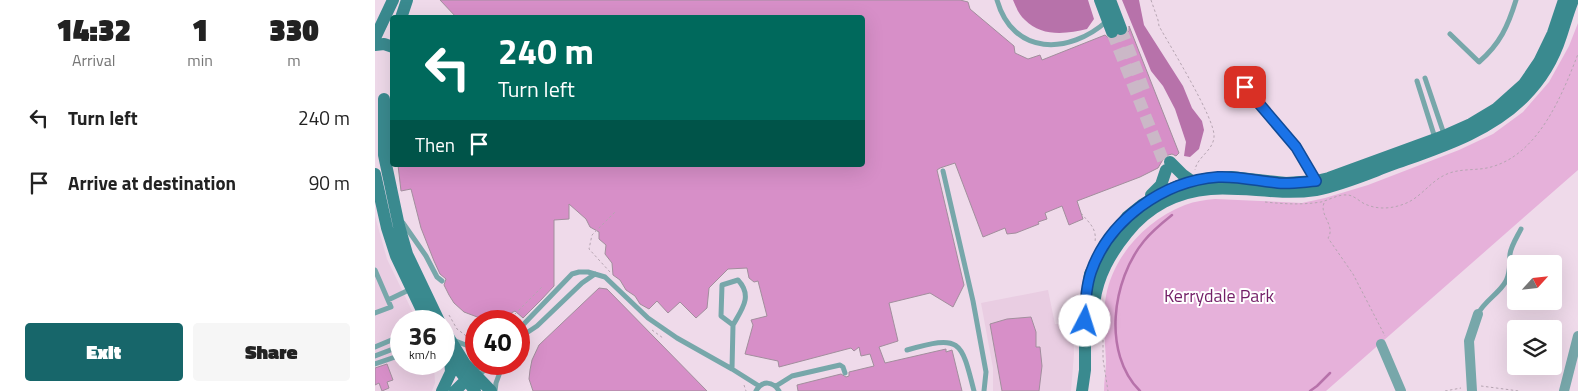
<!DOCTYPE html>
<style>
:root{--surface:#fff;--page:#f6f6f6;--text:#222;--muted:#767676;--accent:#17666a}
body{margin:0;font-family:"Titillium Web",sans-serif;background:var(--page);color:var(--text);height:100vh;display:flex;flex-direction:column;font-size:19px;white-space:nowrap}
*{box-sizing:border-box;margin:0}
p{font-size:16px;color:var(--muted)}
.icon{flex:none;width:28px;height:28px;fill:none;stroke:currentColor;stroke-width:2;stroke-linecap:round;stroke-linejoin:round}
.map{position:relative;flex:1;overflow:hidden}
.panel{display:flex;flex-direction:column;background:var(--surface);width:375px}
.panel>*{flex:none}
.top-card{position:absolute;left:15px;top:15px;width:475px;height:152px;border-radius:5px;box-shadow:0 5px 20px #0002;background:#00695c;color:#fff;overflow:hidden}
.needle{width:32px;rotate:63deg}
.fabs{position:absolute;left:1132px;top:255px;display:grid;gap:10px}
.fabs a{display:grid;place-items:center;width:55px;height:55px;border-radius:5px;background:var(--surface);box-shadow:0 5px 20px #0002;font-size:25px}
.speed{position:absolute;left:15px;top:310px;display:flex;gap:10px;font-size:25px;font-weight:700;text-align:center}
.speed>*{display:grid;place-content:center;width:65px;height:65px;border-radius:50%;background:var(--surface);box-shadow:0 5px 20px #0002;line-height:1}
.speed small{font-size:12px;font-weight:400}
.speed .limit{border:8px solid #d22;background:#fff;color:#111}
.pin{position:absolute;display:grid;place-items:center;width:42px;height:42px;color:#fff;margin:-21px;border-radius:10px;box-shadow:0 2px 8px #0006}
.me{position:absolute;width:55px;margin:-28px;rotate:5deg;stroke-linejoin:round;filter:drop-shadow(0 0 4px #0008)}
.turn{display:flex;align-items:center;gap:18px;height:105px;padding:0 25px;font-size:22px}
.turn .icon{width:65px;height:65px;stroke-width:2.5}
.turn b{display:block;font-size:35px;line-height:42px}
.then{display:flex;align-items:center;height:48px;padding:0 25px;background:#0003;gap:10px;font-size:19px}
.eta{display:flex;justify-content:space-evenly;align-items:center;height:85px;text-align:center}
.eta b{font-size:30px;font-weight:800;line-height:35px}
.button{display:flex;gap:10px;margin-top:auto;padding:10px 25px}
.button a{flex:1;height:58px;border-radius:5px;background:var(--accent);color:#fff;font-size:20px;font-weight:800;line-height:58px;text-align:center}
.button a+a{background:var(--page);color:var(--text)}
ul{padding:0;list-style:none}
li{display:flex;align-items:center;gap:15px;height:65px;padding:0 25px}
li div{flex:1}
li b{display:block;font-size:19px}
li em{font-style:normal}
main{display:flex;flex:1;min-height:0}
.map>svg:first-child{display:block}
.built{fill:#e9cde2}
.green{fill:#e6b1da}
.water{fill:#b772aa}
.lines{fill:none;stroke-linecap:round;stroke-linejoin:round}
.stream{stroke:#b772aa;stroke-width:2.5}
.building{fill:#d78fc8;stroke:#a28e9d}
.secondary-tunnel{stroke:#cbb8c7;stroke-width:12;stroke-dasharray:12 6;stroke-linecap:butt}
.path{stroke:#b6a5b2;stroke-width:1;stroke-dasharray:2.5 2.5;stroke-linecap:butt}
.lane{stroke:#77a7aa;stroke-width:5}
.street{stroke:#77a7aa;stroke-width:10}
.secondary{stroke:#3a8a8f;stroke-width:12}
.route-casing{stroke:#114b97;stroke-width:12}
.route{stroke:#1a73e8;stroke-width:9}
.labels{text-anchor:middle;stroke-width:4;stroke-linejoin:round;paint-order:stroke}
.park-label{font-size:18px;fill:#731f67;stroke:#fff}
</style>
<main>
<section class="panel">
<div class="eta">
<div><b>14:32</b><p>Arrival</p></div>
<div><b>1</b><p>min</p></div>
<div><b>330</b><p>m</p></div>
</div>
<ul>
<li><svg class="icon" aria-label="left" viewBox="0 0 24 24"><path d="M17 20v-9H6M10 6l-5 5 5 5"/></svg><div><b>Turn left</b></div><em>240 m</em></li>
<li><svg class="icon" aria-label="arrive" viewBox="0 0 24 24"><path d="M6 21V4h12l-3 4 3 4H6"/></svg><div><b>Arrive at destination</b></div><em>90 m</em></li>
</ul>
<div class="button"><a>Exit</a><a>Share</a></div>
</section>
<div class="map">
<svg width="1203" height="391" viewBox="0 0 1203 391">
<rect width="100%" height="100%" fill="#efdaea"/>
<path class="built" d="M0,216L12,259L42,321H26V364H59L60,383L57,391H0Z
M673,290L680,324L698,325L699,354L696,391H618V368L606,303Z"/>
<path class="green" d="M1203,23V170L951,391H729C729,381 731,371 731,361C730,339 727,317 731,296C739,254 772,220 810,205C820,201 830,200 840,199L927,203L950,198L993,185L1084,150L1118,134L1148,112L1174,82L1194,46Z"/>
<path class="water" d="M638,0H713L719,19L712,29C692,34 666,37 650,20C644,15 641,7 638,0Z
M747,0H764L769,25L808,86L817,108L827,121L829,130L824,149L815,157L809,156L811,142L800,109L788,86L776,71Z"/>
<g class="lines">
<path class="stream" d="M765,391C727,353 737,280 769,241C777,231 787,223 797,215
M935,391L942,386L955,373"/>
</g>
<path class="building" d="M65,0H585L593,2L595,9L639,46L640,53L653,59L665,55L667,60L730,35L736,40L744,37L749,36L754,31V26L804,153L801,156L797,154L790,156L783,168L765,177L702,201L708,219L694,225L687,206L670,213L672,219L663,222L664,224L641,233L632,234L630,228L608,237L580,163L565,168L562,170L589,285L578,307L555,293L514,303L523,341L504,347L510,363L571,349V352L577,350L587,391H423L422,385L466,374L471,377L474,376V372L499,366L495,354L486,356L484,347L479,351L476,348L404,367L403,361L370,354L378,325L376,320L392,316L383,281L379,282L374,278L372,268L353,269L334,288L332,308L321,318L305,302L293,313L282,301L274,309L265,304L260,296L251,290L245,280L238,275L237,263L230,254L231,245L224,239V232L215,227L211,219L194,204V219L179,220V286L166,300L148,318L140,311L127,318L120,319L105,318L89,312L79,303L74,295L69,285L71,279L65,274L59,261L46,228L36,189L26,191L23,165H488V18H82Z
M224,288L232,289L332,391H158L154,379L155,370L157,360L164,345Z
M656,317L661,332V347H665L667,366L664,391H627L615,324L632,319Z
M12,364L18,380L12,382L14,388L7,391L4,383L0,385V368Z"/>
<g class="lines">
<path class="secondary-tunnel" d="M746,29L769,90
M737,32L790,165"/>
<path class="path" d="M776,0L783,20L784,26C795,46 841,120 839,137C838,151 822,157 820,170
M890,202C909,204 927,205 946,202C954,200 964,194 972,195C978,195 983,200 988,203C1001,210 1016,209 1029,204C1046,198 1055,181 1072,174C1086,168 1102,171 1116,167C1164,154 1187,95 1203,54
M949,203C944,215 961,226 953,238L978,274L1010,336
M706,213C714,223 722,228 720,242
M235,272L214,249L217,235L241,211
M728,310V359L733,391
M74,315L82,329L94,338
M133,321L167,287
M277,330L288,338
M369,385L371,391
M1106,386L1144,391
M1070,391L1086,388"/>
<path class="lane" d="M622,0C638,56 694,55 732,21
M1075,34L1104,62C1125,44 1133,26 1141,0
M1050,78L1069,134
M1042,81L1060,138
M870,87L921,147L940,180
M568,171L598,301L611,372L609,391
M28,223L51,256L62,277L67,281
M0,270L16,307L0,313
M13,300L36,289
M1103,314C1109,301 1124,294 1131,281C1136,271 1134,265 1135,254C1136,246 1142,237 1146,229
M144,329L197,274L204,272H213L230,277L273,318L302,338L357,369L384,386
M144,338L162,326L207,283L220,274
M78,340L101,349
M0,347L26,336
M532,350C585,335 586,339 599,391
M0,356L26,346
M0,364L26,355
M357,369L358,325L346,316L347,285L363,280C378,296 367,309 358,325
M98,373L108,364
M102,377L116,364
M401,386L417,376L465,365L468,367L470,373
M120,391L121,383L128,364
M381,391C387,380 398,381 404,391"/>
<path class="street" d="M1006,344L1026,391
M1097,391L1094,341L1103,314
M1189,391L1203,336"/>
<path class="secondary" d="M725,0L737,32
M735,0L746,29
M26,18L32,0
M0,38L18,0
M0,45L9,44L18,47
M9,99V155L24,226L32,254L64,321
M795,162L808,175L818,182
M0,174L12,228L21,256L52,321
M776,195L786,185L791,170
M719,303C723,275 735,254 752,233C763,219 774,210 789,202C840,175 888,198 941,190C967,185 992,174 1016,165C1063,148 1113,133 1149,97C1166,80 1179,58 1186,36C1190,24 1193,12 1198,0
M69,330L90,364L116,391
M69,350L100,391
M67,391L76,372L75,359
M80,391L96,375
M707,391L710,370V309L715,274L729,248L752,217L767,205L789,192L803,186L830,179L856,177L911,183L941,181L954,178L1069,136L1096,124L1121,109L1149,84L1164,62L1178,33L1189,0"/>
</g>
<g class="lines">
<g class="route-casing">
<path id="route" d="M710,321C710,306 711,287 716,272C734,220 788,181 843,177C863,176 883,181 903,183C916,184 928,182 941,181L921,147L870,87"/>
</g>
<use href="#route" class="route"/>
</g>
<g class="labels">
<g class="park-label">
<text x="844" y="302">Kerrydale Park</text>
</g>
</g>
</svg>
<div class="fabs">
<a><svg class="needle" viewBox="-14 -14 28 28"><path d="M0-13l5 13h-10z" fill="#e53935"/><path d="M0 13l5-13h-10z" fill="#767676"/></svg></a>
<a><svg class="icon" aria-label="layers" viewBox="0 0 24 24"><path d="M12 4l9 5-9 5-9-5zM3 14l9 5 9-5"/></svg></a>
</div>
<div class="speed"><div>36<small>km/h</small></div><div class="limit">40</div></div>
<div class="pin" style="left:870px;top:87px;background:#d93025"><svg class="icon" aria-label="arrive" viewBox="0 0 24 24"><path d="M6 21V4h12l-3 4 3 4H6"/></svg></div>
<svg class="me" style="left:710px;top:321px" viewBox="-20 -20 40 40"><circle r="19" fill="#fff"/><path d="M0-13L10 11 0 6-10 11z" fill="#1a73e8"/></svg>
<div class="top-card">
<div class="turn"><svg class="icon" aria-label="left" viewBox="0 0 24 24"><path d="M17 20v-9H6M10 6l-5 5 5 5"/></svg><div><b>240 m</b>Turn left</div></div>
<div class="then">Then<svg class="icon" aria-label="arrive" viewBox="0 0 24 24"><path d="M6 21V4h12l-3 4 3 4H6"/></svg></div>
</div>
</div>
</main>
